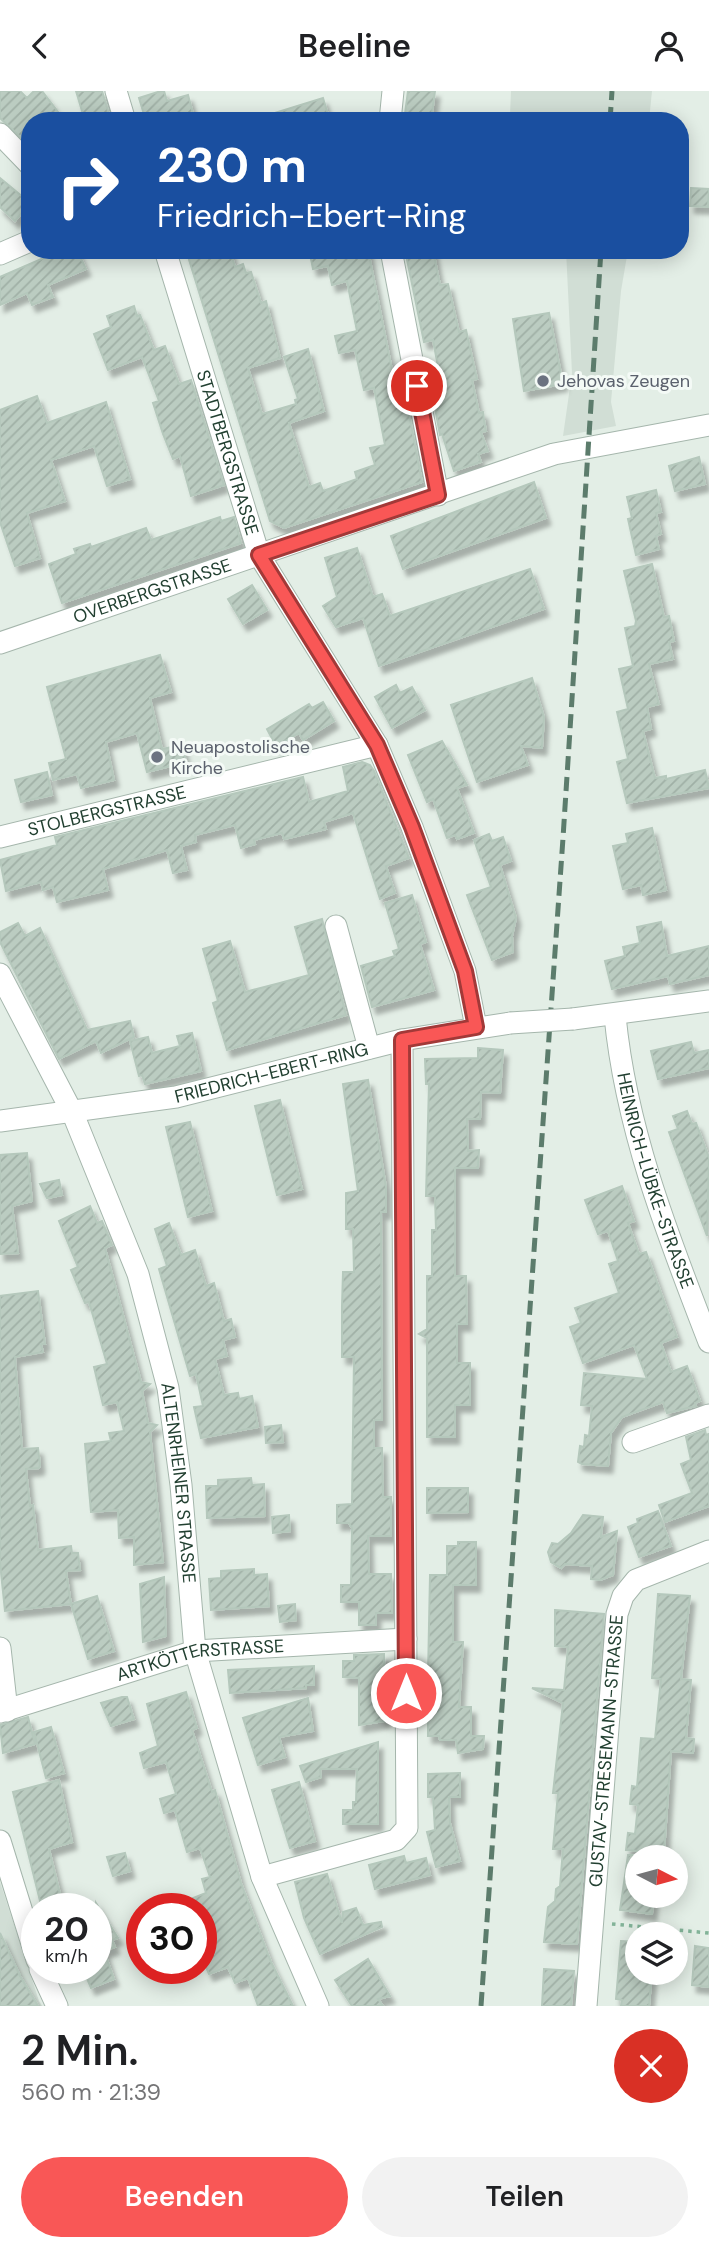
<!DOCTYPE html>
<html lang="de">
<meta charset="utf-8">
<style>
:root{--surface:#fff;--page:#f2f2f2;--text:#202124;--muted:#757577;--accent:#f95756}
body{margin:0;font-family:"DM Sans",sans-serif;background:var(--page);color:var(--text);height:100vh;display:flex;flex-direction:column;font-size:26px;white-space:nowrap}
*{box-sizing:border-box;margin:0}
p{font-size:23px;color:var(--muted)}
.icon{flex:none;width:38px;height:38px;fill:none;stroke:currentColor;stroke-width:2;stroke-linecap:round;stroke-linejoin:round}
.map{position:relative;height:1915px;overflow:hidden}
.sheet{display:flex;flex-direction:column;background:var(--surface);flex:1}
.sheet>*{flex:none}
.hud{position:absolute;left:21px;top:21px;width:668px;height:147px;border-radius:28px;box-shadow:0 4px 18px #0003;background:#1a4fa0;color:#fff;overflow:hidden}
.needle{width:46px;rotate:96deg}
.buttons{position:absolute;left:625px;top:1754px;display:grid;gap:14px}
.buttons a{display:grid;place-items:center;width:63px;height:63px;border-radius:50%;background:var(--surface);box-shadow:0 4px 18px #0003;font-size:35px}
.speed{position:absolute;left:21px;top:1802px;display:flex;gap:14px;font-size:35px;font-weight:700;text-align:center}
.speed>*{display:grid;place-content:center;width:91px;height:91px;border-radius:50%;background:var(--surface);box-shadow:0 4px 18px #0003;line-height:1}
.speed small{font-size:18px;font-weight:400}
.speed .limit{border:10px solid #d22;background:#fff;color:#111}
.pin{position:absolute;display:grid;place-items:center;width:60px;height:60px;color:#fff;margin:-30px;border:4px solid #fff;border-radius:50%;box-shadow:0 2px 7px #0007}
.me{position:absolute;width:77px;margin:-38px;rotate:0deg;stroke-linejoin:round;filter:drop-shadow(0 0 5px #0008)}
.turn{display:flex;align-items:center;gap:24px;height:147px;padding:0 21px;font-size:32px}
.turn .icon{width:91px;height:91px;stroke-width:2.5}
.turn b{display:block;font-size:49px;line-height:60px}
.round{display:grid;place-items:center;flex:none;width:74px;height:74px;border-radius:37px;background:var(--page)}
.head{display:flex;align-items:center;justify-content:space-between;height:119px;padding:0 21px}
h1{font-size:42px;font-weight:600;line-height:52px}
.button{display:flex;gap:14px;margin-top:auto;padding:14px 21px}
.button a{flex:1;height:80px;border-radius:42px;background:var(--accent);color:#fff;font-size:28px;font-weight:600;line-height:80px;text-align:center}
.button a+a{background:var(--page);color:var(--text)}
header{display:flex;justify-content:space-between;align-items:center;height:91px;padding:0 21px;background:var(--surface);font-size:32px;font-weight:600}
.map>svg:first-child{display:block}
.built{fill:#d1ded5}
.building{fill:url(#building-hatch);stroke:#b5c8bc;stroke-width:2;filter:url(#shadow)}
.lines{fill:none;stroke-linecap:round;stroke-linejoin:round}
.minor-casing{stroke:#a5b6ac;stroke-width:23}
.path{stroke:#82b398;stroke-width:3.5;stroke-dasharray:3.5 5;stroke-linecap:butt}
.minor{stroke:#fff;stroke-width:21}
.rail{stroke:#5c7c6c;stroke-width:5;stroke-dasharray:14 7;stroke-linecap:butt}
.minor-bridge-casing{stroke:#a5b6ac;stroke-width:23;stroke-linecap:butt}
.minor-bridge{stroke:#fff;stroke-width:21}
.route-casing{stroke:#a23938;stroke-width:18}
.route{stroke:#f95756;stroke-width:12}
.worship-dot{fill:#6b7280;stroke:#f4faf6;stroke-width:2.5}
.labels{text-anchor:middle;stroke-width:6;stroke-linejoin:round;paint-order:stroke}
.worship-label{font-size:18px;fill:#5b616d;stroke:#f4faf6;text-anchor:start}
.street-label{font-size:18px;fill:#224031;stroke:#f4faf6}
</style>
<header><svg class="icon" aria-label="back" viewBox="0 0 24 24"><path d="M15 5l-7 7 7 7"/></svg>Beeline<svg class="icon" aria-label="person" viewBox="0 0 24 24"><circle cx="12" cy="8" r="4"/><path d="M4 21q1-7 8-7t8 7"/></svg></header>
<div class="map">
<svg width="709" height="1915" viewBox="0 0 709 1915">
<defs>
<pattern id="building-hatch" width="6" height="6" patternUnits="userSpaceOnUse" patternTransform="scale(1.75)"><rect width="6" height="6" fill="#bbccc1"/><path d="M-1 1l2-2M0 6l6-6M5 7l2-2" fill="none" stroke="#a0b0a6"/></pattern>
<filter id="shadow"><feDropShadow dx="4.5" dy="7" stdDeviation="2" flood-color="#0004"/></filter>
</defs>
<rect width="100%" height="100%" fill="#e3eee6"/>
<path class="built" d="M511,0H652L649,30H562L561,24H510Z
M566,159H628L621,200L611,311L616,335L563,345L572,282Z
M0,1791L39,1910L42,1915H0Z"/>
<path class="building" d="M0,0H20L27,7L34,0H42L65,30H30V55L0,27Z
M76,0H102L111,30H85Z
M161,0H164L167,10L188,4L195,30H146L139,7Z
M408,0H435L431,30H404Z
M323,7L330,30H265V25Z
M0,87L30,112L15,130L0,116Z
M691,97L709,98L708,116L690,115Z
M62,159H77L86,178L48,194L53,206L32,214L27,202L0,214V186Z
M186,159H230L235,176L243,173L246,182L251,181L261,212L266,210L280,267L248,277L262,323L296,313L295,309L298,308L284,266L308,258L324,320L289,332L309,396L320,392L323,400L357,388L355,381L375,374L370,357L385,354L374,297L364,299L355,259L339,262L335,245L357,240L347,190L332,194L328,175L313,178L310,163L368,159L399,314L407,312L422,391L284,437L270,430Z
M405,159H433L440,194L448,193L459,241L466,239L477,288L472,289L479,322L483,321L484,329L486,340L481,341L488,360L478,363L481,371L454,380L442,343L440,344L433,306L443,302L433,249L424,251Z
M134,215L137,225L140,224L154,259L165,255L179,293L191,289L224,394L191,405L180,365L173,368L163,343L153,312L159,310L142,266L108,279L94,243L111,236L107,225Z
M549,222L563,293L524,300L513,228Z
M37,305L47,332L106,311L130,388L107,395L94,355L51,369L65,410L27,422L40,467L15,475L0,431V319Z
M699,366L705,393L675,400L669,375Z
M534,391L546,427L403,478L391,445Z
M656,399L661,421L656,422L661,443L656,445L659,458L636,464L628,428L632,427L627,406Z
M220,426L221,430L234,426L241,452L62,512L49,473L76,463L74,458L90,453L91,456L146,437L151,449Z
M357,457L373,506L382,503L390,525L530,478L544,518L379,575L363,527L336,536L323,515L337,506L325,467Z
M652,473L664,526L669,525L674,550L669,551L673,568L649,573L659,613L647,616L651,638L643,640L655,687L666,685V688L705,679L709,697L627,712L617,671L628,668L617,621L628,618L619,578L633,575L625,537L635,535L636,530L624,480Z
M252,494L267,519L243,533L228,508Z
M160,564L171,601L150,607L162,658L182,654L186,671L147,681L137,642L106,651L114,689L81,697L77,683L53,689L49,672L66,668L47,596Z
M532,587L544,626L542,657L521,655L528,674L477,691L451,614Z
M396,594L400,602L412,596L425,619L392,637L375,606Z
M323,611L334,630L303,649L299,642L276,655L267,638L309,613L312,617Z
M442,650L467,694L457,697L474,742L457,748L455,744L447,747L433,708L427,711L408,664Z
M362,671L370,674L374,680L409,767L386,775L395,802L380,808L353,722L324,731L326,738L284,748L282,742L254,749L255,753L241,757L235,734L195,744L196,751L181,755L187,779L173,782L167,759L103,778L108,799L57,811L53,796L43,799L41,791L6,800L0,769L57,754L55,746L303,686L309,711L348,700L343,676Z
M47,681L52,704L21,711L15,689Z
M652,737L666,799L643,804L641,794L623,798L613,755L628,752L626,743Z
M489,743L492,750L503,746L511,770L500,774L516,827L512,845L513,861L492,869L467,804L491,796L474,749Z
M412,804L426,851L420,853L434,899L372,916L361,875L395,865L393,860L399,858L385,812Z
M322,828L346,924L227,959L213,912L218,910L203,858L230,850L245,901L280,892L309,884L295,836Z
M661,831L667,865L709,855V884L670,893L668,885L612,898L605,870L625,865L623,856L640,852L637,836Z
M18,832L25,845L40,837L87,939L130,930L134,946L101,962L96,950L59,968L0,851V841Z
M192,942L201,980L145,993L142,984L139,985L130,950L148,946L152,962L180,955L177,945Z
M691,951L694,962L709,959V977L658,988L651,960Z
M478,957L503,959L500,1002L481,1001L480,1028H467L468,1060L479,1059L478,1077H455V1185H466L467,1233H457V1272H470V1314H455V1346H427V1247L419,1243L427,1238V1185H432V1139H436L435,1105H426L429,993H426L425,968L478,967Z
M368,989L386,1096V1121H381L382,1329H374V1357H382L383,1406H391V1445H368L369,1483H391L392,1522H376V1534H359V1511H341V1494H351L352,1437L349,1432H337V1414L352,1413L354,1266H342V1215L343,1181H354L353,1138H346V1102L358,1100L343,993Z
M280,1009L302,1098L277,1104L255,1015Z
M687,1020L692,1033L696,1032L709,1067L707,1145L669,1041L678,1038L673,1025Z
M190,1031L212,1120L188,1126L166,1036Z
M27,1062L32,1110L12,1115L18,1162L0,1163V1064Z
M59,1089L62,1104L47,1107L40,1093Z
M622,1095L634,1130L628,1132L639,1163L646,1161L677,1246L661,1252L671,1281L687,1275L700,1310L695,1312L696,1315L667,1322L663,1311L622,1326L611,1342L608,1375L582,1373L578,1371L580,1355L584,1356L585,1344L589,1345L592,1315L581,1314L584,1282L647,1288L634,1254L583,1272L570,1236L581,1232L575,1217L619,1202L609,1173L618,1170L608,1140L598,1143L585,1109Z
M90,1115L97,1132L102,1130L112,1154L105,1157L141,1291L150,1293L142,1300L148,1332L157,1334L150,1341L163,1471L134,1474V1446L119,1447L118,1419L91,1421L85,1353L111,1350L109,1342L124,1340L117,1311L103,1314L94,1276L107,1273L89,1211L85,1212L71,1179L78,1176L59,1130Z
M169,1132L181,1164L195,1159L206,1195L214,1192L224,1230L231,1228L235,1246L223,1249L227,1265L215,1268L224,1304L238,1302L239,1308L252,1305L258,1336L201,1347L194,1316L203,1315L196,1283L190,1285L159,1178L167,1175L155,1138Z
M38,1200L45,1253H41L43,1261L15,1266L22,1358L38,1357L40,1374L39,1377L26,1378L30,1415L33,1414L38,1459L71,1455L72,1462H78L80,1479L66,1480L71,1513L5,1520L0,1472V1205Z
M281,1334L283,1351L266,1352L265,1336Z
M705,1339L706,1344L709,1343V1415L665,1431L659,1414L692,1402L681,1373L691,1369L686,1346Z
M251,1387L252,1394L264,1393L265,1425L207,1427L206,1395H218V1389Z
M427,1397H468V1421L427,1422Z
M658,1420L671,1455L639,1466L628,1436L638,1432L637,1428Z
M289,1424L290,1440L273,1442L272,1426Z
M583,1424L603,1426L601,1446L617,1440L613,1484L600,1489L591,1488L592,1475L565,1473L561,1477L551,1471L548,1461L552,1452L558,1453L571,1442Z
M458,1451H476V1494H453V1551H463L459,1616H471V1645H484L483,1658L458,1662L456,1649H440L439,1645H428V1621L434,1620L433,1585H428L430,1484H447V1455H458Z
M254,1478V1484L267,1483L269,1515L211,1519L209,1488L221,1487V1480Z
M164,1486L166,1545L143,1551L140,1493Z
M658,1503L690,1505L681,1588L691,1589L686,1647L694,1648L693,1662L671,1660L664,1762L626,1759L628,1742L635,1743L638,1714L630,1713L632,1695L637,1696L641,1647L655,1648L661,1588L652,1587Z
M97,1505L114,1560L88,1568L71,1513Z
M295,1513L296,1529L280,1531L278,1515Z
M555,1519L604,1523L577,1853L544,1851L548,1816L555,1810L556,1798L560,1795L563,1758H553L558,1702H553L563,1612L532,1597L564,1599L568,1556L555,1555Z
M384,1563L385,1630L359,1634V1587L343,1586V1570H354V1564Z
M314,1575V1594H306V1597L230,1602L228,1579Z
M186,1601L197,1637L192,1639L212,1701L215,1699L241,1792L271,1871L293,1915H258L248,1887L235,1892L228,1876L209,1883L202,1867L214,1863L201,1828V1818H198L193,1807L206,1802L202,1788L210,1786L200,1757L187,1761L175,1719L164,1722L160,1708L176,1703L166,1671L144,1677L140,1662L158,1655L147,1613Z
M122,1606H127L134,1628L111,1635L101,1612Z
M308,1607L313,1640L279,1646L285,1666L258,1674L243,1627Z
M28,1626L35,1653L3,1662L0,1634Z
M51,1636L64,1682L46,1687L34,1641Z
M378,1651V1733H343V1719H353V1711H356L357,1678H320L321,1686L306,1691L300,1675Z
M460,1682V1706H449L450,1732L460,1770L436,1776L427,1741L435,1739L433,1706H428V1683Z
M59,1689L72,1751L49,1758L61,1807L68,1818H42L13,1701Z
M299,1691L315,1750L290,1757L272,1699Z
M125,1762L130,1780L113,1785L107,1766Z
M628,1764H637V1804H654L652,1823L620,1819Z
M404,1765L406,1772L426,1767L430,1784L375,1798L369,1774Z
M327,1783L342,1832L343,1821L356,1817L363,1834L381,1831L382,1836L320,1863L304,1827L295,1791Z
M96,1812L118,1847L112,1849L115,1856L104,1860L114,1888L91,1897L83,1878H96Z
M0,1842L20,1885L38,1915H0Z
M621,1850L637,1851V1881H652L649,1915H621L622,1909L616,1908Z
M695,1855L709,1857V1896L692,1894Z
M368,1868L390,1905L378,1908L383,1915H352L335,1889Z
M544,1878L574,1880L571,1915H542Z"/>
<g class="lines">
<g class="minor-casing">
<g id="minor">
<path d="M116,0L125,30"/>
<path d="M390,30L393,0"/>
<path d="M0,43L30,74"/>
<path id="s1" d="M165,159L259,464L377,654L412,736L465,880L476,936"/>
<path d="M391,159L438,404"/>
<path d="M0,163L30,150"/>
<path id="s2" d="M0,552L554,363L709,334"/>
<path id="s3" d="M0,746L377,654"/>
<path d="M336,835L369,957"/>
<path id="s4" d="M0,883L73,1023L138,1183L168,1297L181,1394L195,1560L262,1786L318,1915"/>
<path id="s5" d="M615,925C626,1039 668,1145 709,1251"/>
<path d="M573,928L709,910"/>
<path id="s6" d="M0,1030L176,1006L402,949L510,932"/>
<path d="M633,1351L709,1324"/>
<path d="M0,1557L7,1620"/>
<path id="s7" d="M0,1621L195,1560L406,1548"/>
<path d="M0,1750L37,1869"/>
<path d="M262,1786L396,1749L407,1737L402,949"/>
<path d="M40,1878L57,1915"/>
<path id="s8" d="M586,1915L617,1523L623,1505L636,1489L709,1460"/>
</g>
</g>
<path class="path" d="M612,1833L709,1842"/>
<use href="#minor" class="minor"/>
<path class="rail" d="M610,30L612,0
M481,1915L563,747L601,159"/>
<g class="minor-bridge-casing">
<path id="minor-bridge" d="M510,932L573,928"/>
</g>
<use href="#minor-bridge" class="minor-bridge"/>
</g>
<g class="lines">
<g class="route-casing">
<path id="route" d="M406,1602L402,949L476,936L465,880L412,736L377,654L259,464L438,404L417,295"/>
</g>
<use href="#route" class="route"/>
</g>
<g class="worship-dot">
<circle cx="543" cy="290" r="7"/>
<circle cx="157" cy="666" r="7"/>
</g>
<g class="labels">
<g class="worship-label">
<text x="557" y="296">Jehovas Zeugen</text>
<text x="171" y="662">Neuapostolische<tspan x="171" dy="21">Kirche</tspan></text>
</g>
<g class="street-label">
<text dy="6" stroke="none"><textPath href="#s1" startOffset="212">STADTBERGSTRASSE</textPath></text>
<text dy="6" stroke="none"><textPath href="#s2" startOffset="161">OVERBERGSTRASSE</textPath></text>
<text dy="6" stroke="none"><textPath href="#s3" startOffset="110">STOLBERGSTRASSE</textPath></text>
<text dy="6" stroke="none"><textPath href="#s6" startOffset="276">FRIEDRICH-EBERT-RING</textPath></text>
<text dy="6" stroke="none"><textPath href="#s5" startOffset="170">HEINRICH-LÜBKE-STRASSE</textPath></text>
<text dy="6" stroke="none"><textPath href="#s4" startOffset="544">ALTENRHEINER STRASSE</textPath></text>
<text dy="6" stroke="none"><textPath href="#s7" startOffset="208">ARTKÖTTERSTRASSE</textPath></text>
<text dy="6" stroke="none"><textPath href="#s8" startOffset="256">GUSTAV-STRESEMANN-STRASSE</textPath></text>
</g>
</g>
</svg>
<div class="buttons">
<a><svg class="needle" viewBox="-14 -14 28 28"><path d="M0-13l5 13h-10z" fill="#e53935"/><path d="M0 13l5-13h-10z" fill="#757577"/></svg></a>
<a><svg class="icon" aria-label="layers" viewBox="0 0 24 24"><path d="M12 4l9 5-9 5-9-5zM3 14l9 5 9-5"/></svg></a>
</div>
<div class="speed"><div>20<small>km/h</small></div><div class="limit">30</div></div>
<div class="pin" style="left:417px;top:295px;background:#d93025"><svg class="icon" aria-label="arrive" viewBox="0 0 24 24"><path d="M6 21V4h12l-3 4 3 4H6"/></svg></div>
<svg class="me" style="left:406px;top:1602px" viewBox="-20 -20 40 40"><circle r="17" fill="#f95756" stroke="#fff" stroke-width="3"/><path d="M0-11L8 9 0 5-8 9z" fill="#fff"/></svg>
<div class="hud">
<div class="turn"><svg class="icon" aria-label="right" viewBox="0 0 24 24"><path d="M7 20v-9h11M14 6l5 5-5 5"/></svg><div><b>230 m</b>Friedrich-Ebert-Ring</div></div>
</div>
</div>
<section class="sheet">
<div class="head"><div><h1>2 Min.</h1><p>560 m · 21:39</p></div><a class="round" style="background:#d93025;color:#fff"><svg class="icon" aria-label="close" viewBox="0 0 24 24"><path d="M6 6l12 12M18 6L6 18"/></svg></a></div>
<div class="button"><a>Beenden</a><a>Teilen</a></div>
</section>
